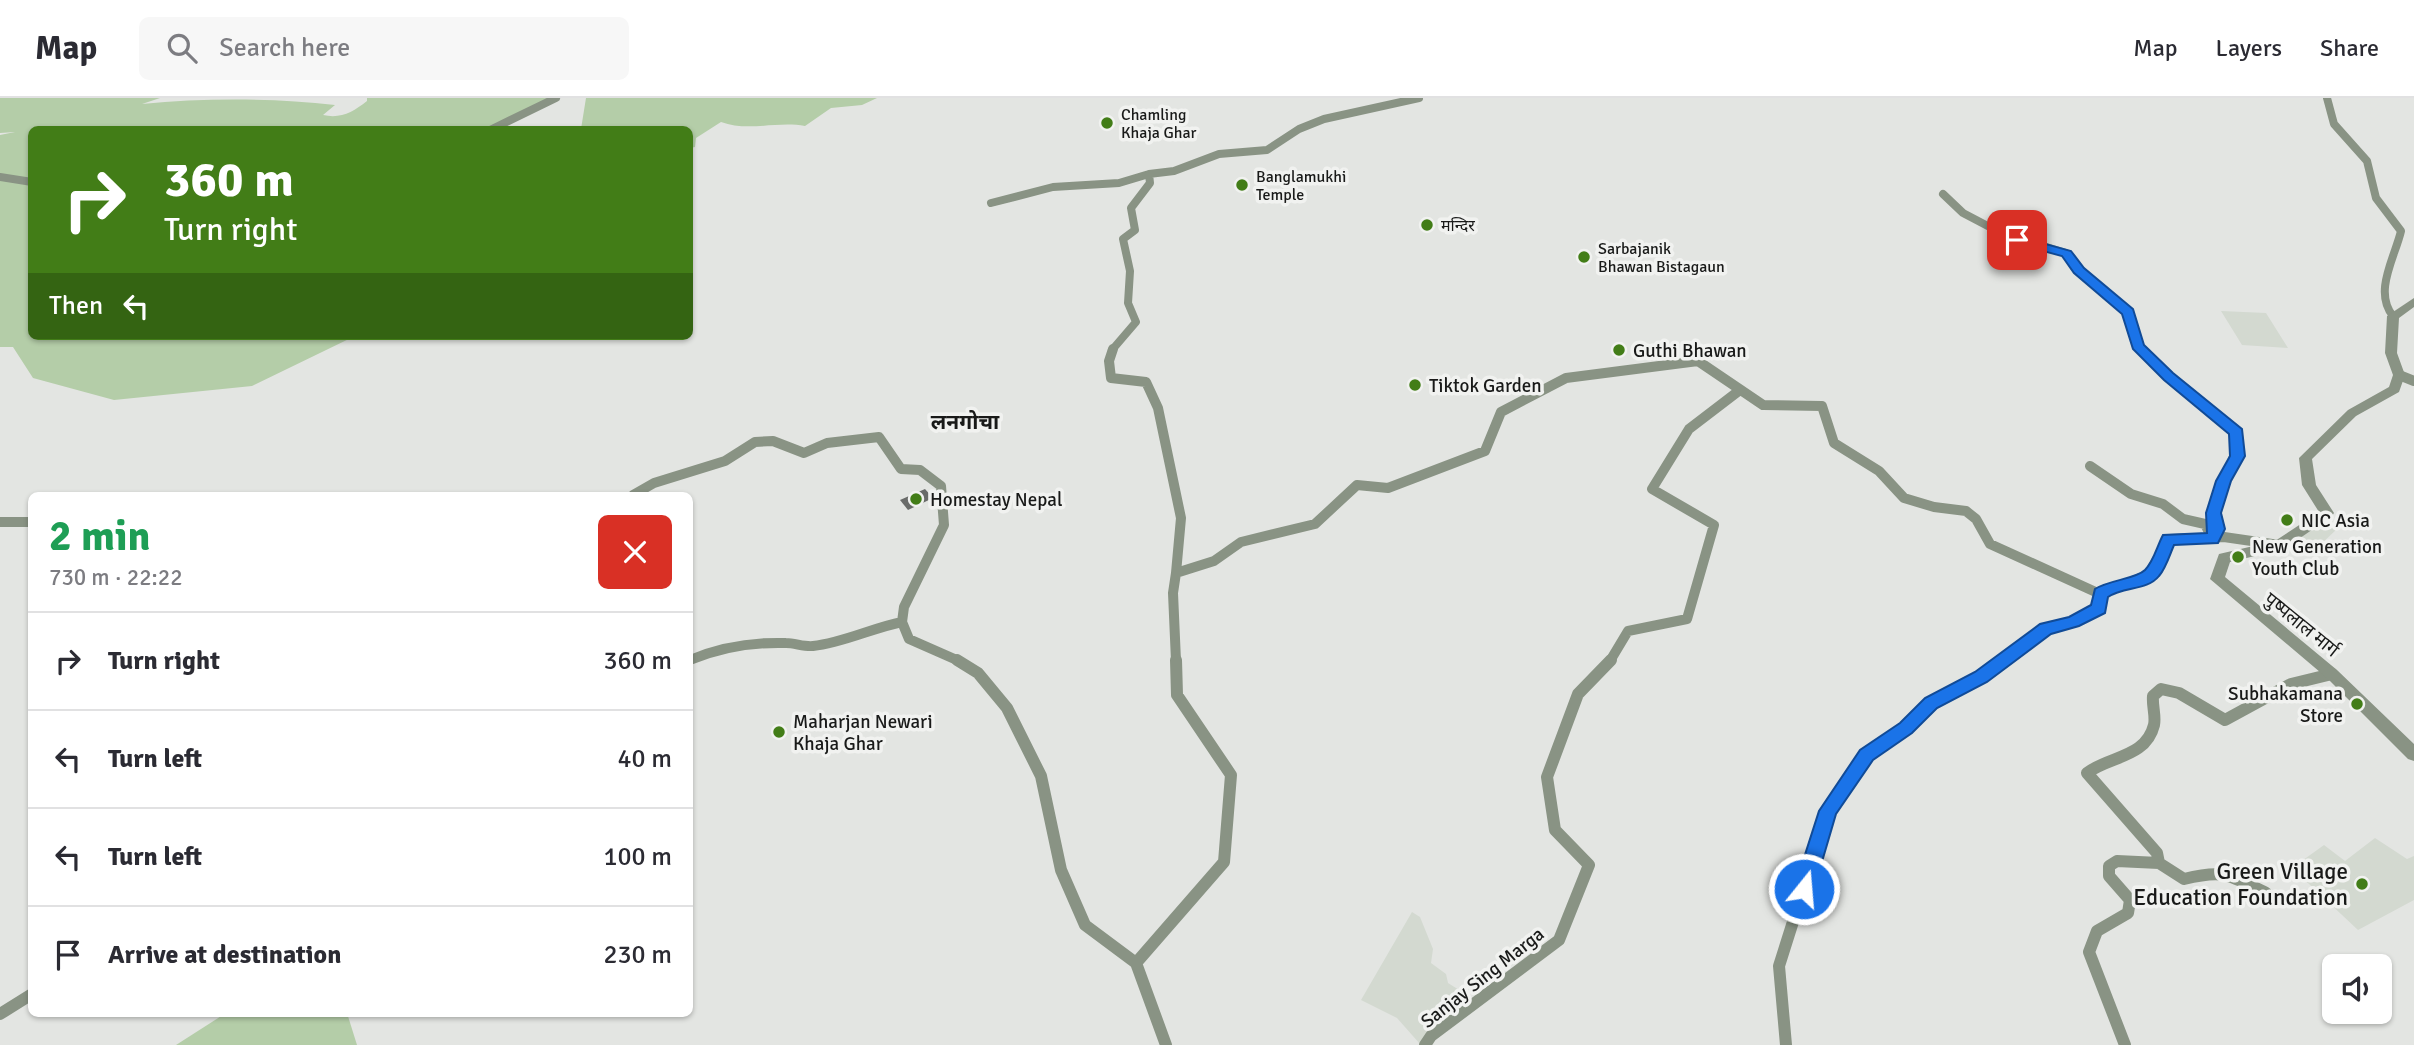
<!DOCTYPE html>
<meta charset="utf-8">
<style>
:root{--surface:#fff;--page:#f7f7f7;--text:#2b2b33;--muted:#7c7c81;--line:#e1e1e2}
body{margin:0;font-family:Signika,"Noto Sans Devanagari",sans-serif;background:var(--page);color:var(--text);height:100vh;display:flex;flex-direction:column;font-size:26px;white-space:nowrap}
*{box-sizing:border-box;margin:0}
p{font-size:23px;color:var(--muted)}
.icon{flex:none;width:38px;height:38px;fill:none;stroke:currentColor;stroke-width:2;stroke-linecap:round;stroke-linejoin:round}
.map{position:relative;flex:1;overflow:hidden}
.drawer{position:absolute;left:28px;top:394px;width:665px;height:525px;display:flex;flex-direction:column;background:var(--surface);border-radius:10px;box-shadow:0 2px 5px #0004}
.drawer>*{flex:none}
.hud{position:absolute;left:28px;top:28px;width:665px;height:214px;border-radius:10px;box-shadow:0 2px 5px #0004;background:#427d17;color:#fff;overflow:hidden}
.controls{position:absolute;left:2322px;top:856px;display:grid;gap:14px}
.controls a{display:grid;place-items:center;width:70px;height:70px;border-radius:10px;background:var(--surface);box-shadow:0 2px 5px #0004;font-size:35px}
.pin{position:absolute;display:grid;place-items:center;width:60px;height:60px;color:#fff;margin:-30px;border-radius:14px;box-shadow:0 4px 10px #0006}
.me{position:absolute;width:77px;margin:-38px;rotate:17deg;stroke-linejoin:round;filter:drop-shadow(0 0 5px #0008)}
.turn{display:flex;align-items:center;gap:24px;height:147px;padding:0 21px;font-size:32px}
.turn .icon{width:91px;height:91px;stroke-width:2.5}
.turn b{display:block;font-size:49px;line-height:60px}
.then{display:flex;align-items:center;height:66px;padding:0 21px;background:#0003;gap:14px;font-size:26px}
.round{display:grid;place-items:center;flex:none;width:74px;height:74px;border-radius:10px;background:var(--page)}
.head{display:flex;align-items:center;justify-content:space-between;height:119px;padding:0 21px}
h1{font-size:42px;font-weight:800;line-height:52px;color:#1e9e55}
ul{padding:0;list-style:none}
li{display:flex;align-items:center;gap:21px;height:98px;padding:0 21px;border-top:2px solid var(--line)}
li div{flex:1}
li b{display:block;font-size:26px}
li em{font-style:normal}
header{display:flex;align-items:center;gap:42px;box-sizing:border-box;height:98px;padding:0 35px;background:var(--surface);border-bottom:2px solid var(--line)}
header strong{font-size:33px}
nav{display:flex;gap:38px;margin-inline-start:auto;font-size:24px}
.search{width:490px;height:63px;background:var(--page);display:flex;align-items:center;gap:18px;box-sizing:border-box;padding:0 24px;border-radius:10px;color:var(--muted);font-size:26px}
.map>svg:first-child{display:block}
.built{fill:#d3d9d0}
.green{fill:#b4cda8}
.building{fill:#696b69}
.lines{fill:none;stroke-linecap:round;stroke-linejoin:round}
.minor-far2{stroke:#899384;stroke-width:8}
.minor-far1{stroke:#899384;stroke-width:10}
.minor{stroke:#899384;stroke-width:12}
.tertiary{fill:#899384;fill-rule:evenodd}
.route{fill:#1a73e8;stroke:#114b97;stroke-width:2}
.poi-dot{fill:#427d17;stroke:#f1f2f0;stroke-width:2.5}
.labels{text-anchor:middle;stroke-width:7;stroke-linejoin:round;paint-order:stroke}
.far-poi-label{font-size:16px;fill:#191a19;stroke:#f1f2f0;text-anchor:start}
.poi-label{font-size:19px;fill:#191a19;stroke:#f1f2f0;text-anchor:start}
.street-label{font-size:19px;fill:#191a19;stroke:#f1f2f0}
.neighbourhood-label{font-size:21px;font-weight:bold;fill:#191a19;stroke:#f1f2f0}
.near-poi-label{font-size:23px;fill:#191a19;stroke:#f1f2f0;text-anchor:end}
</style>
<header>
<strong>Map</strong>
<div class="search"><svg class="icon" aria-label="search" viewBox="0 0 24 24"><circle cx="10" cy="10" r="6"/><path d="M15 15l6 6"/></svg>Search here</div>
<nav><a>Map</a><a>Layers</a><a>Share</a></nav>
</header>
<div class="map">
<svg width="2414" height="947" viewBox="0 0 2414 947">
<rect width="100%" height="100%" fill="#e3e5e2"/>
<path class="built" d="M2221,213L2266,215L2288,250L2242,247Z
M2321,421L2338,430L2317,450L2300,440Z
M2375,740L2407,761L2414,758V802L2358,832L2292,770L2324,747L2345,763Z
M1412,814L1420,819L1433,851L1431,865L1446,876L1448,885L1464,895L1420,946L1397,920L1361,902Z"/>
<path class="green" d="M0,0H160L142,6C205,0 273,0 335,7L323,17C341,21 353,14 367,3V0H553L486,31L32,32L31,81L0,78V37L15,34L0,35Z
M586,0H877L862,7L831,10L805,28C777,23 747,34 721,24L696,40L695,49L690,50V32L581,31Z
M0,79L31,84L32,238H355L252,288L114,302L33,280L13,249H0Z
M226,915H347L357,947H176Z"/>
<path class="building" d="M925,391L933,400L908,412L900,402Z"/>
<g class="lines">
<path class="minor-far2" d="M2327,0L2334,26L2367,63L2376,100L2401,133C2395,159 2373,194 2393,218
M490,32L556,0
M0,79L32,84
M1943,96L1963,115L2003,136L2066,155L2079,172L2128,214L2138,248L2142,252
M991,105L1053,89L1119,85L1149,76
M1112,252L1136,224L1128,205L1130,173L1123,141L1135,132L1131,110L1150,85L1149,76L1174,73L1219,56L1267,52L1299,31L1324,21L1419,0"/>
<path class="minor-far1" d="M1113,251L1109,263L1111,280L1146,284L1158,310L1181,420L1176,475
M2141,251L2169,279L2237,334L2235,356L2216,403L2212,441
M2399,277L2414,283
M2090,368L2131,396L2163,406L2183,421L2205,426L2212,441
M633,397L654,385L725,363L755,344L773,343L804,355L827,345L879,339L901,371L920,372L941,388L944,427L904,509L902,524L909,541L959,563
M0,424H32
M690,562C721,549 753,544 786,545C795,545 804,549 813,548C843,545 872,530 902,524
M1176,563L1173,495L1176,475L1214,463L1241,444L1315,426L1357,387L1388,390L1485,353L1501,314L1566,280L1698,263L1763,307L1822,308L1834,345L1879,373L1904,400L1934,409L1966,413L1976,421L1990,446L2100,496L2148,477L2169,441L2224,439L2279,447
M1610,563L1628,533L1687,521L1714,427L1652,391L1689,331L1740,292
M2002,563L2046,531L2073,524L2099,511L2100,496"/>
<path class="minor" d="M957,562L978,575L1007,610L1041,678L1061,772L1085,827L1136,865L1166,947
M2159,765L2184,781C2225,771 2229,777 2266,795
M1136,865L1224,764L1231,677L1177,597L1176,562
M0,916L32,896
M1425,947L1431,938L1559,842L1589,767L1555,732L1547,679L1578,596L1611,562
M1786,947L1779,868L1828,713L1867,657L1906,630L1931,605L1981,579L2004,562
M2125,947L2089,854L2097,833L2128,815L2130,802L2109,778V768L2117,763L2159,765L2157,755L2087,675C2109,658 2146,660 2154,627C2156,618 2152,608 2153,598L2161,591L2179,595L2225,622L2291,586L2332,576"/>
<path class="tertiary" d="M2414,200V209L2399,220L2397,255L2405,277L2399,294L2356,318L2312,361L2316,387L2334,415L2332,418L2284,451L2230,464L2225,479L2337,572L2414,646V663L2408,661L2327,580L2210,481L2219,456L2275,443L2319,414L2302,387L2299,360L2348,312L2389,289L2393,277L2385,255L2387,218Z"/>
</g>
<path class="route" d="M2017,138L2071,153L2084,170L2133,211L2144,247L2173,275L2242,331L2245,358L2231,383L2221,415L2225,431L2218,445L2174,447C2170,456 2166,470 2159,478C2147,493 2124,488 2108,499L2105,515L2079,528L2051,536L1987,584L1937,610L1912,635L1873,662L1836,716L1814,791L1811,797L1804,800L1797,797L1794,791L1819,713L1860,652L1900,625L1925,600L1975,574L2040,526L2069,519L2091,507L2095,491C2109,482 2136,481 2145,472C2154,463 2157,448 2163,437L2207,435L2206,415L2216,383L2230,358L2229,336L2164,282L2133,251L2122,216L2074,175L2062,158L2013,145V139Z"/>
<g class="poi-dot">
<circle cx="1107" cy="25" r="7"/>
<circle cx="1242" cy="87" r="7"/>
<circle cx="1427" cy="127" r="7"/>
<circle cx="1584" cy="159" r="7"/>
<circle cx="1619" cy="252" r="7"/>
<circle cx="1415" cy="287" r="7"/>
<circle cx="916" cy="401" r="7"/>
<circle cx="2287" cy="422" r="7"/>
<circle cx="2238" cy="459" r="7"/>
<circle cx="2357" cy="606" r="7"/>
<circle cx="779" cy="634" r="7"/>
<circle cx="2362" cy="786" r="7"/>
</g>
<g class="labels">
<g class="far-poi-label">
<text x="1121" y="22">Chamling<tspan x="1121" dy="18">Khaja Ghar</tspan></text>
<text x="1256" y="84">Banglamukhi<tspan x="1256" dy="18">Temple</tspan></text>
<text x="1441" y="133">मन्दिर</text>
<text x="1598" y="156">Sarbajanik<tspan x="1598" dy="18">Bhawan Bistagaun</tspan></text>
</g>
<g class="poi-label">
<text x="1633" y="259">Guthi Bhawan</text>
<text x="1429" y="294">Tiktok Garden</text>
<text x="930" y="408">Homestay Nepal</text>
<text x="2301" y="429">NIC Asia</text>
<text x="2252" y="455">New Generation<tspan x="2252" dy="22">Youth Club</tspan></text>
<text x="2343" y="602" text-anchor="end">Subhakamana<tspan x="2343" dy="22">Store</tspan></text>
<text x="793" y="630">Maharjan Newari<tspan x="793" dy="22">Khaja Ghar</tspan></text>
</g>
<g class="street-label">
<text transform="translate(2302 526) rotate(39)" y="7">पुष्पलाल मार्ग</text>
<text transform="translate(1482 879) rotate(-38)" y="7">Sanjay Sing Marga</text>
</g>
<g class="neighbourhood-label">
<text x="965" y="331">लनगोचा</text>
</g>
<g class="near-poi-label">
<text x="2348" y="781">Green Village<tspan x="2348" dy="26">Education Foundation</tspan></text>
</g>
</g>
</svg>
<div class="controls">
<a><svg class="icon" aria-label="sound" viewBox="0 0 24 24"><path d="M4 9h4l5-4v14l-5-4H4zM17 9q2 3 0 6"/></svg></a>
</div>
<div class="pin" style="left:2017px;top:142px;background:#d93025"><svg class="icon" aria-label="arrive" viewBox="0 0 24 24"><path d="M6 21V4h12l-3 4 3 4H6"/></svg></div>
<svg class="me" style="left:1804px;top:791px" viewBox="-20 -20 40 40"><circle r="17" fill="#1a73e8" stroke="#fff" stroke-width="3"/><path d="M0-11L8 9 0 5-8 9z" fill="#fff"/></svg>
<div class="hud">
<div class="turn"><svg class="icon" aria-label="right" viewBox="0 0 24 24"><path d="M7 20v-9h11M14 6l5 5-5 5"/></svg><div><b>360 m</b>Turn right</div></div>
<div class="then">Then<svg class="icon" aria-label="left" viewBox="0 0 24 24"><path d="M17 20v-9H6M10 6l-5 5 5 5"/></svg></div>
</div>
<section class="drawer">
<div class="head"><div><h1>2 min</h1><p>730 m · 22:22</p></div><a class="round" style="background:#d93025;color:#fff"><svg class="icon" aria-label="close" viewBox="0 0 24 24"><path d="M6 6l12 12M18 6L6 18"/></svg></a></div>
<ul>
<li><svg class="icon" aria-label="right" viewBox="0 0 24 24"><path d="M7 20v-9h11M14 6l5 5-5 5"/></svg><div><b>Turn right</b></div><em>360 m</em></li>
<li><svg class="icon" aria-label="left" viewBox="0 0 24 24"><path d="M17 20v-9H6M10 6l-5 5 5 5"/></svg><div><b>Turn left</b></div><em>40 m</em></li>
<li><svg class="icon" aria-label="left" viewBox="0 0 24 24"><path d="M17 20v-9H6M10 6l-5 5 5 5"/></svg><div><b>Turn left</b></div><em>100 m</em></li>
<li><svg class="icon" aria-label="arrive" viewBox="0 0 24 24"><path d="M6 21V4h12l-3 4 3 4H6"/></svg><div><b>Arrive at destination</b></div><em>230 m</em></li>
</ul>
</section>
</div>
